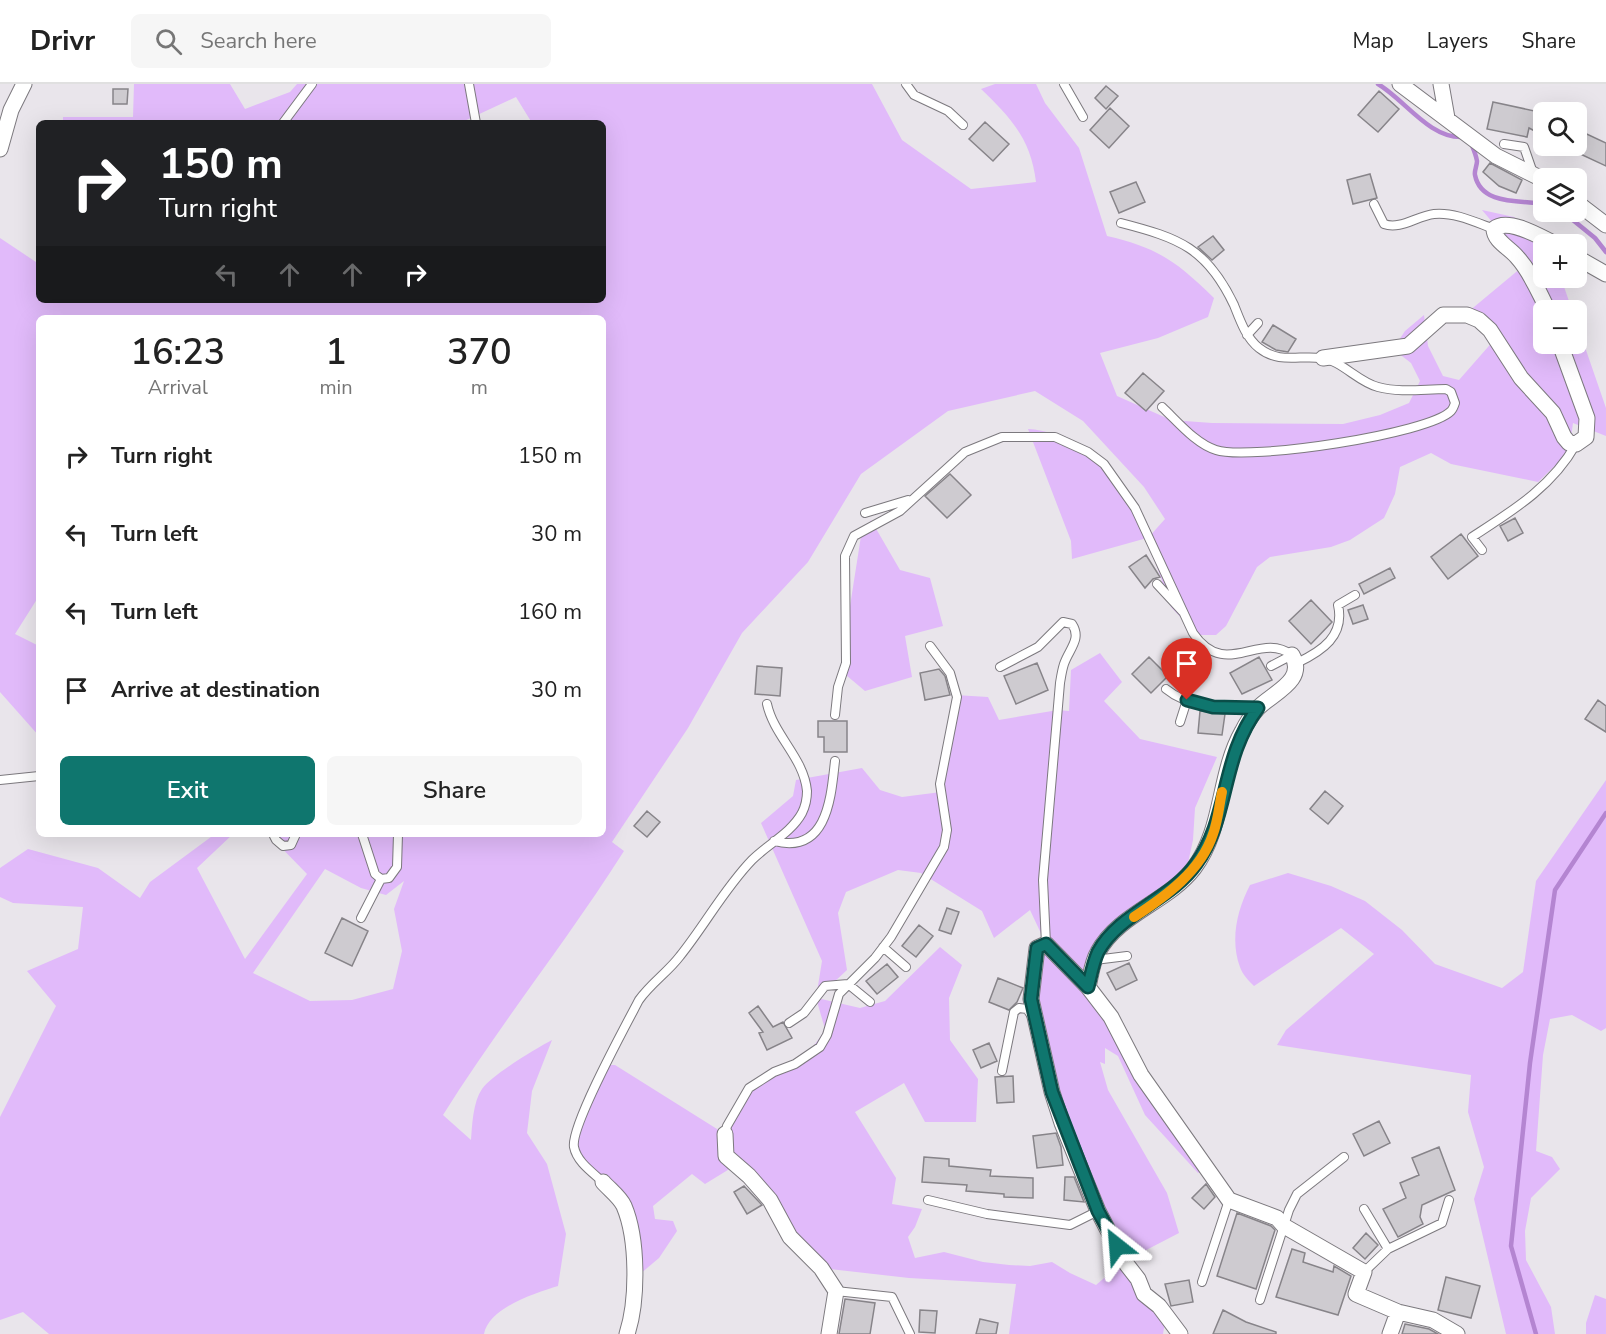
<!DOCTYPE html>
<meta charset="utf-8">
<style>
:root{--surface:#fff;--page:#f6f6f6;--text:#222;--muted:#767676;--line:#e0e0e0;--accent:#0f766e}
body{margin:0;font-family:"Nunito Sans",sans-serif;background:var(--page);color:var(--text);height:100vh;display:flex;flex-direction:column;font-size:22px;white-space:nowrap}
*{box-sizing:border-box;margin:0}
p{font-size:20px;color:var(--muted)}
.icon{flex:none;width:33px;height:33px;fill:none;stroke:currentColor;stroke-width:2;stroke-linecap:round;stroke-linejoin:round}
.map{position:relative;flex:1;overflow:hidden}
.side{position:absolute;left:36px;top:231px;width:570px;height:522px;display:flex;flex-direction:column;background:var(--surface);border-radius:9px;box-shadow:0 6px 24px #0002}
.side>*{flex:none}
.top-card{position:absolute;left:36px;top:36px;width:570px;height:183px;border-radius:9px;box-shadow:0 6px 24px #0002;background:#202124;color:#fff;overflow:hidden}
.controls{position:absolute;left:1533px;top:18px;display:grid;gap:12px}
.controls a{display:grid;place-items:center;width:54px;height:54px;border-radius:9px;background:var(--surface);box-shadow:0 6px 24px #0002;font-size:30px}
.pin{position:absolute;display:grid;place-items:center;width:51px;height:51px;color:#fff;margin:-62px -26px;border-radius:50% 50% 50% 0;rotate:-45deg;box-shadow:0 0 6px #0007}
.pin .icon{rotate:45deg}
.me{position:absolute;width:66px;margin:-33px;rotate:332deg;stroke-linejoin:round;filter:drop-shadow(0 0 4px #0008)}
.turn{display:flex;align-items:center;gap:21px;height:126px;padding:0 24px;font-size:27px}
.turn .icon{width:78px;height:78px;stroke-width:2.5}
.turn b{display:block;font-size:42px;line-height:51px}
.lanes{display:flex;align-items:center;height:57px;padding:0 24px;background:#0003;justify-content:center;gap:30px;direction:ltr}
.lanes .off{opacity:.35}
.eta{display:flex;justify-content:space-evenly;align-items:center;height:102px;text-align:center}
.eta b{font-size:36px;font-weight:600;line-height:42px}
.cta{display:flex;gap:12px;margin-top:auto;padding:12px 24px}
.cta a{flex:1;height:69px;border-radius:9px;background:var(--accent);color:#fff;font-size:24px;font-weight:600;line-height:69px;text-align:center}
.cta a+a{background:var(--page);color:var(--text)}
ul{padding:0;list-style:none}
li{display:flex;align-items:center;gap:18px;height:78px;padding:0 24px}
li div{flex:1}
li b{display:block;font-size:22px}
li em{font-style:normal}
header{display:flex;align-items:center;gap:36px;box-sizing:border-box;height:84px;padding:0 30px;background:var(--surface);border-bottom:2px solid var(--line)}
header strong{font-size:28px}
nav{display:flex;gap:33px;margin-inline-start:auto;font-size:21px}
.search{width:420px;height:54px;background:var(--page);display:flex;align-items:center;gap:15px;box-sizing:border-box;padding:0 21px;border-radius:9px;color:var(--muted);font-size:22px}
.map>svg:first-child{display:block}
.green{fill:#e1bafa;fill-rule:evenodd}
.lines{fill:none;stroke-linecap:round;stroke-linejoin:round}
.stream{stroke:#b485d1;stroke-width:4.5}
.building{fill:#cecbd0;stroke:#878489;stroke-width:1.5}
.service-casing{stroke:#7c797e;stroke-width:10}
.minor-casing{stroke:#7c797e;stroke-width:17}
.service{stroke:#fff;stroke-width:8}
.minor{stroke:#fff;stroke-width:15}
.route-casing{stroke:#0a4d48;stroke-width:15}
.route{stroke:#0f766e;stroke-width:10}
.slow{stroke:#f59e0b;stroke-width:10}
</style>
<header>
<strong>Drivr</strong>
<div class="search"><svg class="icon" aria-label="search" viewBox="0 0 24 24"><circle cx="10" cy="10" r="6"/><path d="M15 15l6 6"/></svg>Search here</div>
<nav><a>Map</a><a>Layers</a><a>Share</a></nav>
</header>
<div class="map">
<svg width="1606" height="1250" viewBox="0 0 1606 1250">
<rect width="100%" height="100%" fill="#e9e5eb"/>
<path class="green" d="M134,0H230L245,25L290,8L297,0H872L902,56L971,105L1036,98C1031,55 1011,34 981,5L995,0H1036L1045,19L1079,64L1107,152C1159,164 1177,178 1214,214L1208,233L1158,254L1100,269L1117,312L1171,336L1212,339L1343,340L1380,331L1409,319L1420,297L1411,279L1393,265L1405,247L1424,231L1428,262L1443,292L1459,296L1495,255L1468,228L1527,179L1482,126L1514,133L1557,158L1544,160V194H1561L1572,226H1544V260H1576L1577,240L1606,324V352L1573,339L1569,368L1538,398L1451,380L1431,369L1400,383L1395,410L1384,434L1350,456L1331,463L1270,473L1257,483L1226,542L1216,551H1197L1171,523L1147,454L1072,475L1071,457L1028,345C1063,346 1102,375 1121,404C1131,419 1139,437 1148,454L1165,435L1144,403L1083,337L1035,307L948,327L861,390L808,478L742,549L688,644L612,758L624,767C567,857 500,940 443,1031L471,1056C472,1041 473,1018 482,1005C492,991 535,965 552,956L532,1007L527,1049L547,1080L566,1150L558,1202C536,1209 489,1223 484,1250H49L23,1228L0,1236V1033L56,922L27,887L78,865L83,823L13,819L0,813V784L28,765L98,784L140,814L150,798L215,750H233L197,784L245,875L307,790L268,750H603V234H39V512L15,550L39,562V652L0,608V154L39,180V216H603V39H532L516,13L460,39H63V33H133ZM325,785L361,804L386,811L404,797L394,825L402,867L393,905L352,916L310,917L253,889Z
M871,436L900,486L930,494L943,542L905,552L912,593L865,607L840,586L861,452Z
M1100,569L1122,598L1104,617L1140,655L1217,673L1195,724L1193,756L1186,788L1114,844L1088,903L1208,1083L1198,1089L1145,1031L1118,972L1105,964V980L1100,978L1108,1006L1167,1109L1179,1149L1125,1177L1166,1232L1163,1250H1009L1016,1200L909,1194L821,1184L736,1081L705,1100L692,1090L653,1122L655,1135L673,1137L677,1147L659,1174L633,1196L623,1120L580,1076L573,1061L607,981H615L725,1050C735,1030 744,1011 762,997C787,976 808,977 825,945L816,914L822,877L761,739L793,712L796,696L862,684L880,706L902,713L941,708L955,611L988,613L999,636L1058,626L1069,627L1071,586ZM898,786L921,789L982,827L994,854L1030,826L1046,860L1031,915L1073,1062L1124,1177L1096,1201L1070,1189L1052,1178L1030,1182L1009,1181L983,1178L944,1168L915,1174L908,1153L915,1143L922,1125L892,1120L896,1094L855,1028L904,999L925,1038H976L978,995L950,956L949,914L962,881L940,863L885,917L860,924L817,914L847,886L838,829L846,808Z
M1606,696V944L1601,947L1572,931L1550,935L1543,971L1536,1067L1552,1073L1560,1085L1531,1114L1525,1147L1526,1176L1551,1223L1555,1250H1506L1474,1115L1484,1083L1468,1028L1471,991L1277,961L1286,946L1374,870L1341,844L1254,902C1249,897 1242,890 1240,883C1230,856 1237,826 1250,801L1288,789L1331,802L1365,817L1402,846L1435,880L1502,904L1523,888L1536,797Z
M1595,1211L1606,1215V1250H1586V1239Z"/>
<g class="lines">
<path class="stream" d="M1378,0C1405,16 1429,54 1462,53
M1471,59C1473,64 1476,71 1477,77C1477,82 1474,87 1475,91C1481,122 1522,116 1544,120
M1563,128L1595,154L1606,168
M1536,1250L1511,1162L1530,979L1555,806L1606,729"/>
</g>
<path class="building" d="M1106,2L1118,12L1106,25L1095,14Z
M113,5H128L127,20H113Z
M1379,7L1399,25L1378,48L1358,31Z
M1493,18L1544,29V52L1529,44L1527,53L1487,45Z
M1110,24L1129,42L1109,64L1090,46Z
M985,38L1009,60L993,77L969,55Z
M1576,45L1606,59V82L1576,68Z
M1490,79L1522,96L1516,109L1499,102L1483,88Z
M1370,90L1377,114L1353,120L1347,96Z
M1136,98L1145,118L1119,129L1110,108Z
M1213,152L1224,166L1212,176L1198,163Z
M1273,241L1296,255L1288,268L1276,266L1262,258Z
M1143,289L1164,307L1146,327L1125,309Z
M950,390L971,411L947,434L925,412Z
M1515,434L1523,449L1508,457L1500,442Z
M1461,450L1478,472L1448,495L1431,473Z
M1146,471L1160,493L1153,495L1145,504L1129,483Z
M1390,484L1395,494L1364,510L1359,500Z
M1311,516L1332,538L1311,560L1289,537Z
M1363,521L1368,535L1353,540L1348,526Z
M1149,573L1168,592L1151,609L1132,590Z
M1259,573L1272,596L1242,610L1230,589Z
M1037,579L1048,606L1016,620L1004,592Z
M757,582L782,584L780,612L755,610Z
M939,585L945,592L950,611L925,616L920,589Z
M1598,616L1606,622V648L1585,635Z
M1200,627L1225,630L1222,651L1198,649Z
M818,637H847V668H824V653H818Z
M1325,707L1343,722L1328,740L1310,725Z
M647,727L660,738L647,753L634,742Z
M947,824L959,828L951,850L939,846Z
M342,834L368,847L352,882L325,869Z
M919,841L933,852L916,873L902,862Z
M1129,879L1137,896L1116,906L1107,889Z
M887,880L898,893L877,910L866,897Z
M998,894L1023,904L1017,918L1009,926L989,918Z
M758,922L773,943L783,938L792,954L767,966L759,949L763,948L749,929Z
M989,959L997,977L981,984L973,966Z
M1013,992L1014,1018L997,1019L995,993Z
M1379,1037L1390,1059L1364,1072L1353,1050Z
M1056,1049L1061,1063L1063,1081L1037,1084L1033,1052Z
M1439,1063L1455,1106L1422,1121L1420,1133L1423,1140L1398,1153L1383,1125L1406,1114L1400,1099L1419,1091L1412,1074Z
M924,1073L949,1075V1082L991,1086L990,1092L1033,1094V1114L1004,1113V1110L966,1107L967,1101L922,1098Z
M1065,1093H1074L1084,1118L1064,1116Z
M1206,1100L1215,1113L1204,1125L1192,1114Z
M744,1102L762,1121L747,1130L734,1108Z
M1237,1129L1271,1142L1275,1146L1256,1205L1217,1192Z
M1366,1149L1378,1161L1365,1175L1353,1164Z
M1292,1165L1305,1169L1303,1178L1333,1188L1334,1182L1351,1192L1338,1231L1276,1213Z
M1446,1193L1480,1202L1471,1234L1438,1226Z
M1189,1196L1193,1218L1171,1222L1165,1200Z
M845,1215L875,1219L870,1250H839Z
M920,1226L937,1227L935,1249L919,1248Z
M1223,1226L1246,1238L1276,1248V1250H1213Z
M980,1235L998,1239L996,1250H976Z
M1405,1240L1429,1245L1438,1250H1402Z"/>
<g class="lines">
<g class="service-casing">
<path id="service" d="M469,0L476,39
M906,0L914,11L948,27L963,41
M1064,0L1083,33
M283,39L312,0
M1504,60L1524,63L1533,89
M1374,120L1384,140C1400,146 1417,132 1434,130C1454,128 1475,138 1494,145
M1121,139C1179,154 1207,164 1234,221C1240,236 1246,254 1259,264C1279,280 1299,271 1321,274C1341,276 1358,298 1378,303C1400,309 1424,305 1446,305L1451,308L1455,319C1454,322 1453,325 1451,327C1429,350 1248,377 1216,366C1196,360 1178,338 1162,323
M1247,251L1258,239
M865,429L908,416
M1482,466L1472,453C1512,427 1552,403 1576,360
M1157,500L1183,528
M1297,579C1322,567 1345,552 1338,521L1355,511
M1000,583L1038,563L1063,538L1072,540C1082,555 1069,565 1064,580C1062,586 1061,593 1060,599L1043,796L1046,860
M1166,605C1190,625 1226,624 1256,624
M835,631L838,603L846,579L845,472L854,452L900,427L965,368L1002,353H1055L1088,368L1104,380L1116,397L1135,424L1193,549C1226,597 1259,546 1292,571L1271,582
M1180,638L1187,616
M0,696L39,692
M273,750L276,756L283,762L291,761L296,750
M362,750L375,790L381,795L389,794L397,783L398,750
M774,757C828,771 831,712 835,677
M361,834L381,795
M883,863L906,883
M1095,876L1127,872
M789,939L804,929L825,902L848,900L870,918
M1002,987L1014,928L1019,924L1027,925L1031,931
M725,1050L727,1042L749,1004L774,988L795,980L820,963L827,951L839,910L875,874L891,853L944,763L947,746L940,700L957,613L950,589L930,562
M603,1098C592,1088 577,1078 574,1063C570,1043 627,939 639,916C651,899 668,888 680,872C705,841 724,805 752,776C768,760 791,749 802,729C805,723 807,713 807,707C804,674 774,652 767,620
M928,1116L987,1130L1070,1141L1098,1127
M1364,1125L1388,1165
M1364,1188L1388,1165L1442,1139L1449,1116
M1202,1198L1229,1116
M836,1207L892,1213L910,1250
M1260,1216L1289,1126L1297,1110L1344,1073"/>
</g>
<g class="minor-casing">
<path id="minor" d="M1400,0L1496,72L1544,96
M1441,0L1447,34
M0,65L11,26L24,0
M1576,118L1606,141
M1576,173L1606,190
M1548,226C1539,209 1531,188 1517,173C1510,164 1494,157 1494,145C1508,133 1541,153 1555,160
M1323,274L1408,262L1443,231H1467L1479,236L1490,246L1521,294L1553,329L1564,353L1569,359L1576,360L1586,353L1587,334L1560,260
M1088,903C1091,891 1092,878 1098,868C1118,830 1168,818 1194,784C1224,744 1218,691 1242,648C1246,640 1251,632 1257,625C1272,609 1307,597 1292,571
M725,1050L726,1072L749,1092L770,1116L790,1153L821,1184L836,1207L829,1250
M603,1098C609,1105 620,1113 624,1122C638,1155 638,1216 627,1250
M1180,1250L1159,1222L1144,1210L1138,1195L1124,1177L1098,1127L1062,1039L1052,1008L1031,915L1037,864L1046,860L1088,903L1111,933L1141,991L1229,1116L1277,1134L1284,1142L1364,1188L1356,1210L1398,1228L1433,1236L1457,1250
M1390,1250L1398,1228"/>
</g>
<use href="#service" class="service"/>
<use href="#minor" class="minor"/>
</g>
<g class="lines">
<g class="route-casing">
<path id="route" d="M1117,1162L1098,1127L1052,1008L1031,915L1037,864L1046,860L1088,903C1091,891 1093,879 1098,868C1119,829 1171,816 1196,780C1230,733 1220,675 1258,624L1213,623L1187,616"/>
</g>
<use href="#route" class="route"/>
<path class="slow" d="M1134,833C1166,812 1201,787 1213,750C1218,737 1219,722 1222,708"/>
</g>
</svg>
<div class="controls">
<a><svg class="icon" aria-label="search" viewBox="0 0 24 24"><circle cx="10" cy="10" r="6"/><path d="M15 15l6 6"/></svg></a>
<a><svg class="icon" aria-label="layers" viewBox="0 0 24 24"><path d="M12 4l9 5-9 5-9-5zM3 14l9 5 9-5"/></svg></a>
<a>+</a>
<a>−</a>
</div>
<div class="pin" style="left:1187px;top:616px;background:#d93025"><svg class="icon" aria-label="arrive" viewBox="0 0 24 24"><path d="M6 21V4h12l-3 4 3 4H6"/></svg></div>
<svg class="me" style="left:1117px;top:1162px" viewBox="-20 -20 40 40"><path d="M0-17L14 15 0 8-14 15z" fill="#0f766e" stroke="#fff" stroke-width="4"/></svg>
<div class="top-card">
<div class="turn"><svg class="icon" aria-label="right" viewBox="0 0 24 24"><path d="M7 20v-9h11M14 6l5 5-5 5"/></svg><div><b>150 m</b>Turn right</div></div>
<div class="lanes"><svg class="icon off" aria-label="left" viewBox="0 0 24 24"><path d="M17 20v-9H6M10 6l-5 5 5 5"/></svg><svg class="icon off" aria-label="ahead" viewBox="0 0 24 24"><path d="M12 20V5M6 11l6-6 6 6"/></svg><svg class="icon off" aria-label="ahead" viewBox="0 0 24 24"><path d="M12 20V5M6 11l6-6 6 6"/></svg><svg class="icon" aria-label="right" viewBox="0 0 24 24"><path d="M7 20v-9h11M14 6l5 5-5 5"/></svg></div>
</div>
<section class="side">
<div class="eta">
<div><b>16:23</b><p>Arrival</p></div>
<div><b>1</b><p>min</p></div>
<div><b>370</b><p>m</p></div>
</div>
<ul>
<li><svg class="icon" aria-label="right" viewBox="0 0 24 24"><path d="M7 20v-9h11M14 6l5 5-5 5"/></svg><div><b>Turn right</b></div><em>150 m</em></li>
<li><svg class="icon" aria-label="left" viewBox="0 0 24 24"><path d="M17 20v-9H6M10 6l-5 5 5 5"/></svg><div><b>Turn left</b></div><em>30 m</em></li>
<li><svg class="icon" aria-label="left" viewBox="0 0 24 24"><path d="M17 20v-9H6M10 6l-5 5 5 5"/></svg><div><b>Turn left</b></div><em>160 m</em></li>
<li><svg class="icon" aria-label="arrive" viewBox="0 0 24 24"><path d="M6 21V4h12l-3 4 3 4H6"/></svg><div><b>Arrive at destination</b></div><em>30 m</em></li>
</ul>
<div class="cta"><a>Exit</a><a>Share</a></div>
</section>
</div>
